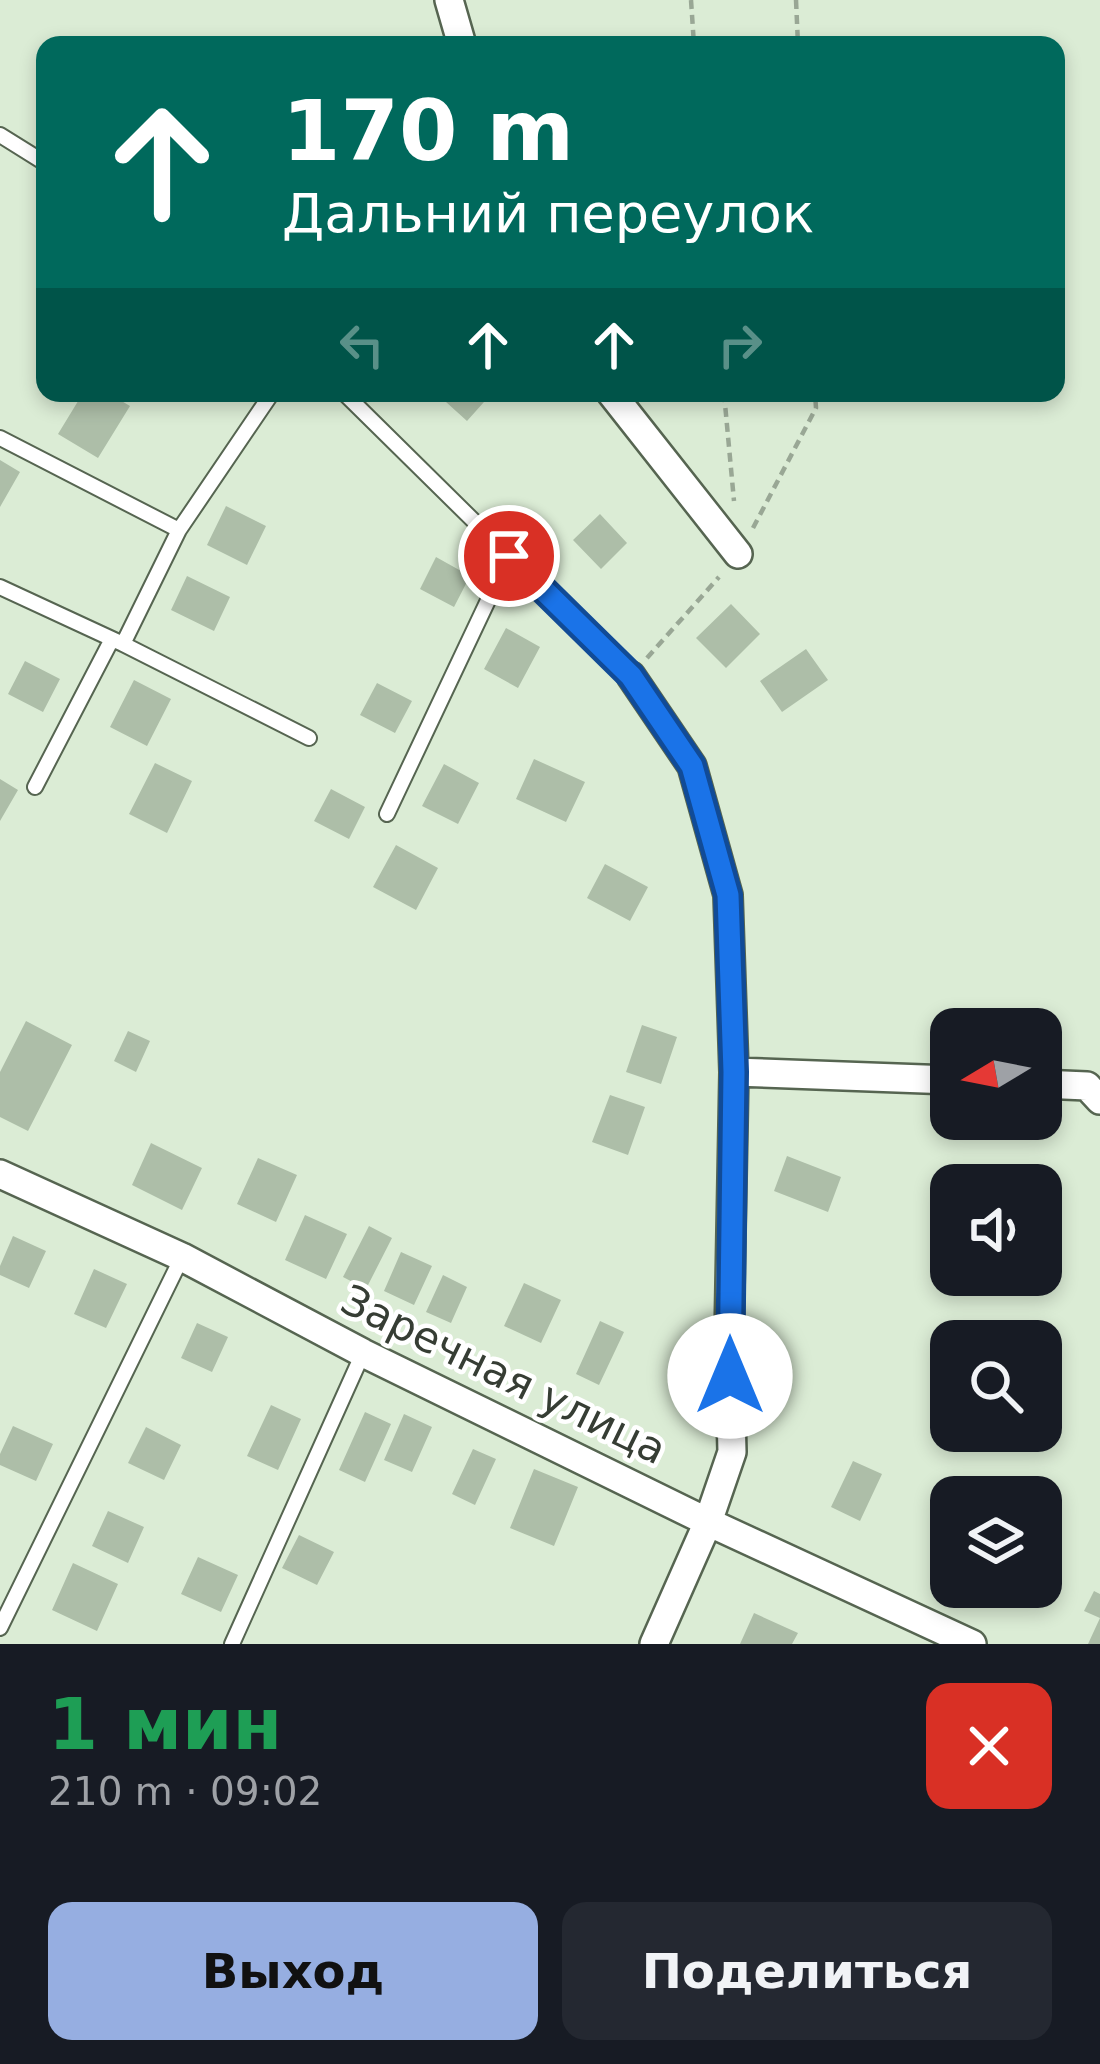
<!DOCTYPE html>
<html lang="ru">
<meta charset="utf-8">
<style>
:root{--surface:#171b24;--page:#242831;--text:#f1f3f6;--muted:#9ea1a6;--accent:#96aee1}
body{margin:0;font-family:"DejaVu Sans",sans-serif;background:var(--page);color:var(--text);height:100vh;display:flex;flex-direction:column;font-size:45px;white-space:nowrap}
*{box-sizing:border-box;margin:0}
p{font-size:39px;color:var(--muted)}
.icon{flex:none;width:66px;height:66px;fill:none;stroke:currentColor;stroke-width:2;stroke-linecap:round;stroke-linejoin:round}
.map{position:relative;height:1644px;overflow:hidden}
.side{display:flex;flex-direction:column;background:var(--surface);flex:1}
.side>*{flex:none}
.top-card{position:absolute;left:36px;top:36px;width:1029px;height:366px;border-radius:24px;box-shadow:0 6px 18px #0003;background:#00695c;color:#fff;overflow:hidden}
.needle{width:78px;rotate:260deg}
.fabs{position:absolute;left:930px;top:1008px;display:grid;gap:24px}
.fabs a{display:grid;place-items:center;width:132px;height:132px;border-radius:24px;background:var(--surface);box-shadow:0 6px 18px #0003;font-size:60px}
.pin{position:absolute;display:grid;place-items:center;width:102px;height:102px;color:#fff;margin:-51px;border:6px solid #fff;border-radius:50%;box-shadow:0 3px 12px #0007}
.me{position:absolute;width:132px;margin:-66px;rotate:0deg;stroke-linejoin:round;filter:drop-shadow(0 0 9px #0008)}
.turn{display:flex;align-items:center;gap:42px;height:252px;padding:0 48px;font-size:54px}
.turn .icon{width:156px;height:156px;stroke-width:2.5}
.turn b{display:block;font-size:84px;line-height:102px}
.lanes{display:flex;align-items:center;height:114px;padding:0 48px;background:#0003;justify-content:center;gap:60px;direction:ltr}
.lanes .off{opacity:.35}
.round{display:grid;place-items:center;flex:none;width:126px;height:126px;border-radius:24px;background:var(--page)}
.head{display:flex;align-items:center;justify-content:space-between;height:204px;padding:0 48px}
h1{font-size:72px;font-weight:700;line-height:90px;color:#1e9e55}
.button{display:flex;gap:24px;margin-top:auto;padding:24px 48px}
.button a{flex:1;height:138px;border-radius:24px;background:var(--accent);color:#111;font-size:48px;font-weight:700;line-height:138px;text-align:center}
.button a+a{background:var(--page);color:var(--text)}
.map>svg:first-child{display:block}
.building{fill:#adbea8}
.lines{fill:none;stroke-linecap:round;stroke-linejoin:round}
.service-casing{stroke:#566551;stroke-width:18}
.minor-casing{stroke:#566551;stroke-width:32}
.path{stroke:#99a795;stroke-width:4.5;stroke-dasharray:9 6;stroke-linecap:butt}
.service{stroke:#fff;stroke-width:14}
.minor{stroke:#fff;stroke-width:27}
.route-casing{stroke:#114b97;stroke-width:30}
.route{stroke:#1a73e8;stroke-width:21}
.labels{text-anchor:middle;stroke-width:9;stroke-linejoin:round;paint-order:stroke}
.street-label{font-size:42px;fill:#363d34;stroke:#fff}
</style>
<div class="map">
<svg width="1100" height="1644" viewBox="0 0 1100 1644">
<rect width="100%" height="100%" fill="#dbecd5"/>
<path class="building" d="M83,393H108L130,406L98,458L58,434Z
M454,393H492L467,421L446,402Z
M0,460L20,472L0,507Z
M226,506L266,526L247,565L207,545Z
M600,514L627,543L601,569L573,540Z
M436,557L470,576L454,607L420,589Z
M187,576L230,597L214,631L171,610Z
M731,604L760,634L726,668L696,638Z
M506,628L540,647L518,688L484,669Z
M806,649L828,680L782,712L760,681Z
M25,661L60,679L43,712L8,694Z
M134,680L171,699L147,746L110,727Z
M377,683L412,701L395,733L360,715Z
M534,759L585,782L566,822L516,799Z
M155,763L192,781L167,833L129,814Z
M444,764L479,783L458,824L422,806Z
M0,779L18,790L0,821Z
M331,789L365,807L349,839L314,821Z
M396,845L438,868L416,910L373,887Z
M605,864L648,887L630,921L587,898Z
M26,1021L72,1045L28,1131L0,1117V1072Z
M642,1025L677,1037L661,1084L626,1072Z
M128,1031L150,1041L136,1072L114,1061Z
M610,1095L645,1107L628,1155L592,1142Z
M151,1143L202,1168L182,1210L132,1185Z
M787,1156L841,1177L828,1212L774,1191Z
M258,1158L297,1175L276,1222L237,1204Z
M305,1215L347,1234L326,1279L285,1260Z
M369,1226L392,1238L366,1289L343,1277Z
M13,1236L46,1251L29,1288L0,1275V1266Z
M401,1252L432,1266L414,1305L384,1291Z
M94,1269L127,1284L106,1328L74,1314Z
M443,1275L467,1287L451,1323L426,1312Z
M524,1283L561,1300L541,1343L504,1326Z
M600,1321L624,1332L599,1385L576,1374Z
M197,1323L228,1337L212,1372L181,1358Z
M271,1405L301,1419L278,1470L247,1456Z
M365,1412L391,1424L365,1482L339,1470Z
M404,1414L432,1427L412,1472L384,1460Z
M13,1426L53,1444L36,1481L0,1465V1454Z
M146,1427L181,1445L164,1480L128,1463Z
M473,1449L496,1459L475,1505L452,1494Z
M853,1461L882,1474L860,1521L831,1507Z
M534,1469L578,1487L554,1546L510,1528Z
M108,1511L144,1527L128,1563L92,1546Z
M299,1535L334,1552L317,1585L282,1568Z
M1041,1554L1059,1562L1042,1599L1016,1587H1041Z
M198,1557L238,1575L221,1612L181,1594Z
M73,1563L118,1584L97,1631L52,1610Z
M1094,1591L1100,1594V1644H1088L1100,1618L1084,1611Z
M754,1613L798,1633L792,1644H740Z"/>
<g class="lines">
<g class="service-casing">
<path id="service" d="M0,135L45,163
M344,393L631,676
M0,438L179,530
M0,587L123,644L179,530L272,393
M123,644L309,738
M35,787L112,639
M387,814L509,556
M0,1628L182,1257
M232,1644L363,1353"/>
</g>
<g class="minor-casing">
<path id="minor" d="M449,0L462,45
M611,393L738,554
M631,676L692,766L728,895L734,1072L729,1338L732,1452L708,1522L654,1644
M734,1072L951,1080
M1041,1084L1087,1086L1100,1100
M0,1174L182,1257L363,1353L708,1522L972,1644"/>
</g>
<path class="path" d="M691,0L694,45
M796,0L798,45
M724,393L734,501
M753,528L816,408L815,393
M647,658L719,577"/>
<use href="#service" class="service"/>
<use href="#minor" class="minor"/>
</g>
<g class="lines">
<g class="route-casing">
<path id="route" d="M509,556L631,676L692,766L728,895L734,1072L730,1376"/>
</g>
<use href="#route" class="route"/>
</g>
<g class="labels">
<g class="street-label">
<text transform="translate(504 1374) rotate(26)" y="15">Заречная улица</text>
</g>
</g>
</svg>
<div class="fabs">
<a><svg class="needle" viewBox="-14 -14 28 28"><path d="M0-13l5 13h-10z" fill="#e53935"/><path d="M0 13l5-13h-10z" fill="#9ea1a6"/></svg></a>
<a><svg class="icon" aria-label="sound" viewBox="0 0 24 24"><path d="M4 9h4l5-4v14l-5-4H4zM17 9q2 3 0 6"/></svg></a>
<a><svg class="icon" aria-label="search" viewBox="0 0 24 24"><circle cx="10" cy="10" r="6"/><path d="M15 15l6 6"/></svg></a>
<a><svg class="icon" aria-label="layers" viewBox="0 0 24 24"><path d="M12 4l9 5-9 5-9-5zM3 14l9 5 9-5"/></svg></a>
</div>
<div class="pin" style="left:509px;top:556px;background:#d93025"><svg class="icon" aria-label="arrive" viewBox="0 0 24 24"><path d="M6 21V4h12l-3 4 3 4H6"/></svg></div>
<svg class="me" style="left:730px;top:1376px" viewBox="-20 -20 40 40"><circle r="19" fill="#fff"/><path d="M0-13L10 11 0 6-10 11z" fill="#1a73e8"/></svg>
<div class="top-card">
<div class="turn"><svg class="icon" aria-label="ahead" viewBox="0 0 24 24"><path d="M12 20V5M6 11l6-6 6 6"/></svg><div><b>170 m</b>Дальний переулок</div></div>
<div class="lanes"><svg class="icon off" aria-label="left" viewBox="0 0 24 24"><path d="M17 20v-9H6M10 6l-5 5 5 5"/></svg><svg class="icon" aria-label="ahead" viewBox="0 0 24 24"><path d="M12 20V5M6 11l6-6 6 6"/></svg><svg class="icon" aria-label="ahead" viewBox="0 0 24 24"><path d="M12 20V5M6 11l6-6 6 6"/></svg><svg class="icon off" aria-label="right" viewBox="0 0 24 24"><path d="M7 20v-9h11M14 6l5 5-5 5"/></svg></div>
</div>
</div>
<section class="side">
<div class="head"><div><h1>1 мин</h1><p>210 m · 09:02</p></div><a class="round" style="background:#d93025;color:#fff"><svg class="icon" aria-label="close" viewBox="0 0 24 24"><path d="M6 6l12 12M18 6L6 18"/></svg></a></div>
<div class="button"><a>Выход</a><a>Поделиться</a></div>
</section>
